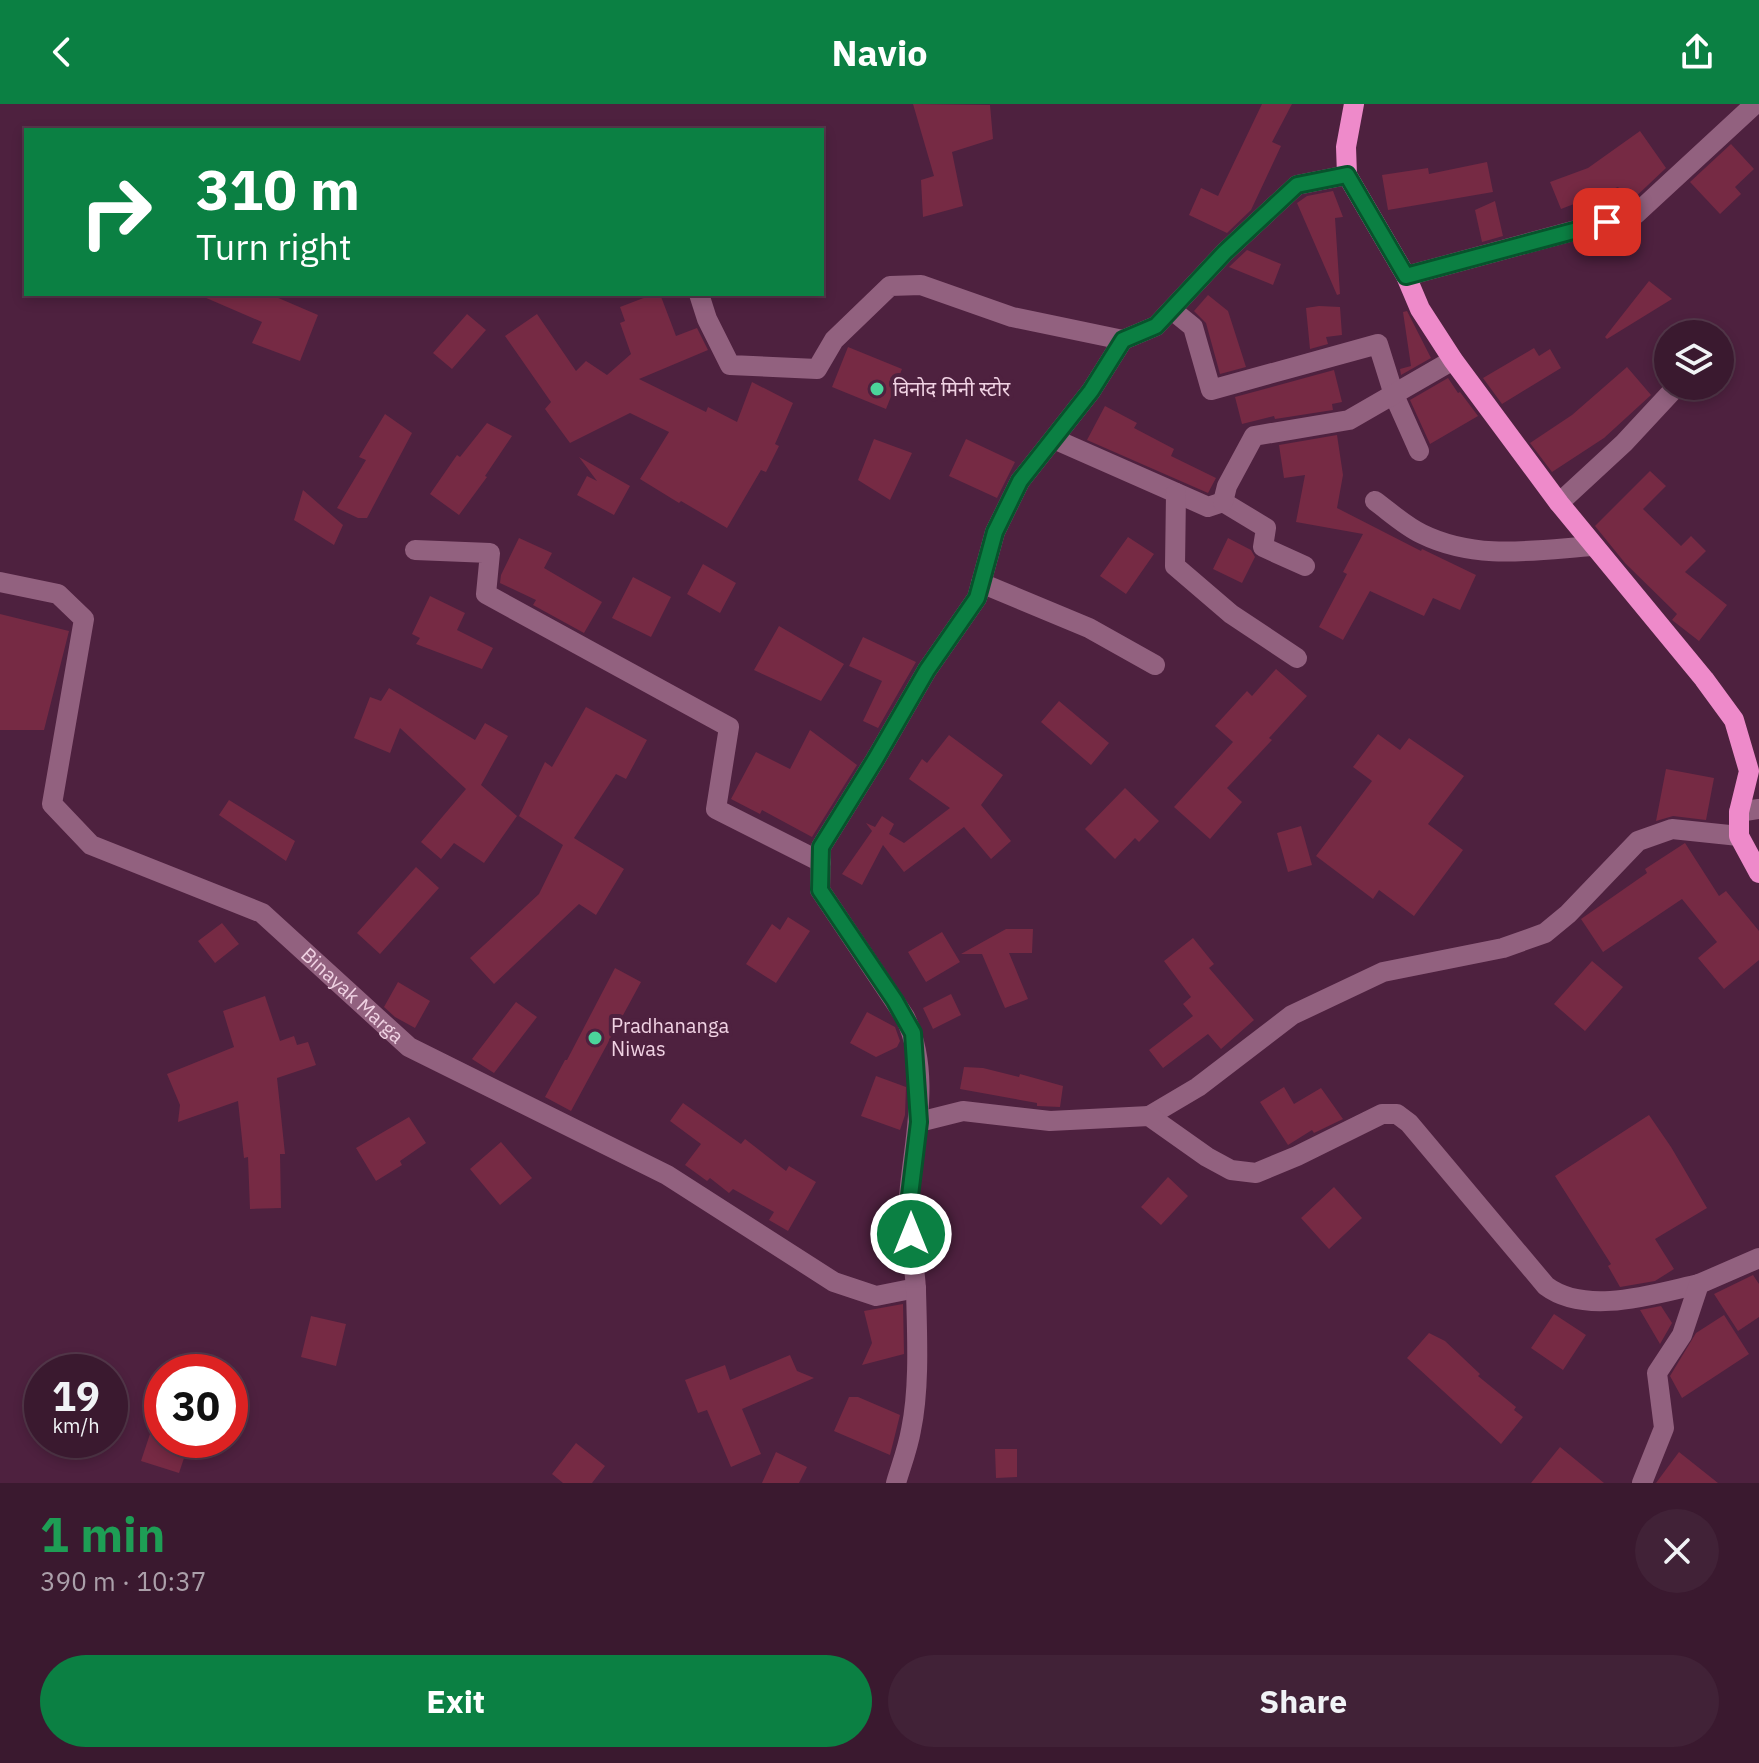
<!DOCTYPE html>
<meta charset="utf-8">
<style>
:root{--surface:#3a192f;--page:#412237;--text:#f1f3f6;--muted:#aba0aa;--line:#54384b;--accent:#0b8043}
body{margin:0;font-family:"IBM Plex Sans","Noto Sans Devanagari",sans-serif;background:var(--page);color:var(--text);height:100vh;display:flex;flex-direction:column;font-size:30px;white-space:nowrap}
*{box-sizing:border-box;margin:0}
p{font-size:26px;color:var(--muted)}
.icon{flex:none;width:44px;height:44px;fill:none;stroke:currentColor;stroke-width:2;stroke-linecap:round;stroke-linejoin:round}
.map{position:relative;height:1379px;overflow:hidden}
.details{display:flex;flex-direction:column;background:var(--surface);flex:1}
.details>*{flex:none}
.hud{position:absolute;left:24px;top:24px;width:800px;height:168px;border-radius:0px;box-shadow:0 4px 12px #0003,0 0 0 2px var(--line);background:#0b8043;color:#fff;overflow:hidden}
.controls{position:absolute;left:1654px;top:216px;display:grid;gap:16px}
.controls a{display:grid;place-items:center;width:80px;height:80px;border-radius:50%;background:var(--surface);box-shadow:0 4px 12px #0003,0 0 0 2px var(--line);font-size:40px}
.speed{position:absolute;left:24px;top:1250px;display:flex;gap:16px;font-size:40px;font-weight:700;text-align:center}
.speed>*{display:grid;place-content:center;width:104px;height:104px;border-radius:50%;background:var(--surface);box-shadow:0 4px 12px #0003,0 0 0 2px var(--line);line-height:1}
.speed small{font-size:20px;font-weight:400}
.speed .limit{border:12px solid #d22;background:#fff;color:#111}
.pin{position:absolute;display:grid;place-items:center;width:68px;height:68px;color:#fff;margin:-34px;border-radius:16px;box-shadow:0 4px 12px #0006}
.me{position:absolute;width:88px;margin:-44px;rotate:0deg;stroke-linejoin:round;filter:drop-shadow(0 0 6px #0008)}
.turn{display:flex;align-items:center;gap:28px;height:168px;padding:0 40px;font-size:36px}
.turn .icon{width:104px;height:104px;stroke-width:2.5}
.turn b{display:block;font-size:56px;line-height:68px}
.round{display:grid;place-items:center;flex:none;width:84px;height:84px;border-radius:42px;background:var(--page)}
.headline{display:flex;align-items:center;justify-content:space-between;height:136px;padding:0 40px}
h1{font-size:48px;font-weight:700;line-height:60px;color:#1e9e55}
.action{display:flex;gap:16px;margin-top:auto;padding:16px 40px}
.action a{flex:1;height:92px;border-radius:48px;background:var(--accent);color:#fff;font-size:32px;font-weight:700;line-height:92px;text-align:center}
.action a+a{background:var(--page);color:var(--text)}
header{display:flex;justify-content:space-between;align-items:center;height:104px;padding:0 40px;background:var(--accent);color:#fff;font-size:36px;font-weight:700}
.map>svg:first-child{display:block}
.building{fill:#762a44}
.lines{fill:none;stroke-linecap:round;stroke-linejoin:round}
.minor{stroke:#92617f;stroke-width:20}
.major{stroke:#ee8aca;stroke-width:20}
.route-casing{stroke:#07532c;stroke-width:20}
.route{stroke:#0b8043;stroke-width:14}
.poi-dot{fill:#4bd49b;stroke:#4e213f;stroke-width:3}
.labels{text-anchor:middle;stroke-width:8;stroke-linejoin:round;paint-order:stroke}
.poi-label{font-size:20px;fill:#f0d2e3;stroke:#4e213f;text-anchor:start}
.street-label{font-size:20px;fill:#f0d2e3;stroke:#4e213f}
</style>
<header><svg class="icon" aria-label="back" viewBox="0 0 24 24"><path d="M15 5l-7 7 7 7"/></svg>Navio<svg class="icon" aria-label="share" viewBox="0 0 24 24"><path d="M12 15V3M7 8l5-5 5 5M5 13v7h14v-7"/></svg></header>
<div class="map">
<svg width="1759" height="1379" viewBox="0 0 1759 1379">
<rect width="100%" height="100%" fill="#4e213f"/>
<path class="building" d="M913,0L990,1L993,35L952,48L963,102L923,113L921,76L934,72Z
M1262,0H1292L1272,38L1281,42L1251,106L1227,129L1189,111L1201,84L1218,92Z
M1640,27L1666,64L1630,98L1618,83L1561,105L1550,78L1588,64Z
M1731,40L1754,65L1735,83L1741,90L1720,110L1690,78Z
M1487,58L1493,88L1388,106L1382,71L1428,64L1429,70Z
M1333,87L1343,113L1335,114L1340,190L1337,191L1297,99L1307,92Z
M1495,97L1503,132L1482,138L1475,106Z
M1247,146L1281,160L1273,181L1229,163Z
M1649,177L1672,195L1607,235L1605,233Z
M197,190H269L318,211L300,257L252,239L262,218Z
M654,190H660L676,232L697,224L708,246L639,275L706,308L708,303L737,318L752,278L793,299L775,340L779,342L766,368L761,366L727,424L681,397L679,399L640,375L669,328L630,309L570,339L545,305L551,298L505,232L537,210L576,267L586,257L607,271L631,250L620,219L625,217L620,203Z
M1208,191L1228,207L1246,263L1220,270L1206,219L1194,207Z
M1319,202L1340,203L1342,231L1326,233L1328,240L1310,245L1306,204Z
M1407,207L1431,254L1401,271L1400,265L1411,262L1403,208Z
M467,210L486,226L452,265L433,249Z
M848,243L902,265L886,305L832,283Z
M1534,244L1539,252L1550,245L1561,264L1502,300L1483,274Z
M1627,263L1651,291L1604,334L1552,368L1530,339L1572,311Z
M1334,266L1342,298L1332,300L1333,306L1275,315L1274,312L1242,320L1235,293Z
M1448,274L1458,289L1460,288L1478,312L1430,340L1410,296Z
M1105,302L1137,319L1134,324L1174,345L1171,352L1216,374L1208,389L1087,336Z
M385,310L412,329L367,414H358L337,404L366,356L359,353Z
M487,319L512,332L485,372L487,373L459,411L430,390L457,351L460,353Z
M1337,331L1343,371L1337,404L1421,447L1422,445L1476,471L1460,506L1433,494L1424,512L1370,487L1343,536L1319,523L1347,470L1343,468L1363,430L1296,418L1305,371L1284,374L1279,341Z
M874,335L912,349L890,396L858,376Z
M966,335L1015,358L997,394L949,372Z
M579,353L630,382L614,411L577,391L587,372L597,377Z
M1650,367L1666,382L1643,405L1681,442L1691,432L1706,447L1685,468L1727,501L1699,537L1672,516L1677,510L1625,459L1595,422Z
M303,386L343,421L334,441L294,416Z
M1128,433L1154,450L1126,490L1100,472Z
M519,434L552,449L544,464L602,498L584,529L533,501L536,496L500,479L501,471Z
M1228,434L1251,446L1255,453L1242,479L1213,465Z
M703,460L736,479L720,509L687,490Z
M633,473L671,493L651,533L612,514Z
M430,492L465,509L457,526L493,544L482,565L416,540L420,534L412,530Z
M0,510L69,527L44,626H0Z
M779,522L844,560L821,597L754,566Z
M863,533L916,558L878,624L863,617L882,577L849,562Z
M1276,565L1307,592L1269,634L1272,636L1227,684L1242,698L1210,735L1174,703L1233,638L1215,622L1247,587L1252,592Z
M389,584L475,636L485,619L508,632L481,681L517,712L484,759L454,739L441,755L421,738L466,685L400,624L390,649L354,634L370,593L381,597Z
M1059,597L1109,639L1091,661L1041,618Z
M586,603L647,636L626,675L616,670L574,734L624,765L596,811L579,800L494,880L470,854L539,790L563,741L519,712L545,658L552,663Z
M810,626L857,661L812,733L762,706L760,710L731,695L756,648L790,665Z
M1378,630L1400,646L1409,634L1464,672L1428,720L1463,746L1414,812L1379,786L1373,795L1316,752L1372,677L1353,663Z
M949,631L1003,671L981,701L1011,737L991,755L964,723L904,768L883,741L862,781L842,770L872,727L866,719L875,723L882,712L894,720L889,730L904,739L950,704L909,675L922,655L927,659Z
M1666,665L1714,674L1706,716L1673,712L1656,717Z
M1125,684L1159,717L1139,738L1135,734L1115,755L1085,725Z
M229,696L295,737L286,757L219,711Z
M1301,722L1312,761L1288,768L1277,729Z
M1685,739L1719,792L1726,787L1759,827V856L1724,885L1698,854L1717,838L1682,795L1603,848L1581,815L1647,769L1645,765Z
M416,763L439,784L380,850L357,829Z
M788,813L810,827L776,879L746,860L772,820L780,826Z
M222,819L239,840L215,859L198,837Z
M1006,825H1033L1032,849H1009L1028,895L1005,904L982,850H961Z
M942,828L960,858L926,878L908,848Z
M1193,834L1214,860L1209,864L1254,916L1221,945L1208,930L1163,964L1149,946L1193,912L1183,900L1191,893L1164,857Z
M1592,857L1623,883L1585,927L1554,900Z
M615,864L641,878L571,1007L545,993L565,956H567Z
M398,878L430,897L415,924L395,913L384,903Z
M951,890L961,911L933,925L923,904Z
M265,892L280,937L294,932L297,941L308,938L316,961L277,974L285,1050H280L281,1104L250,1105L248,1053L244,1054L238,997L178,1018L180,1001L167,970L234,943L223,907Z
M516,898L537,913L494,969L472,955Z
M867,908L895,923L900,937L897,943L876,953L850,939Z
M964,963L983,964L1019,973L1020,970L1063,982L1060,1003L1037,1002V999L960,985Z
M876,972L906,983L905,1011L900,1026L861,1012Z
M1284,983L1294,1000L1321,984L1343,1015L1314,1029L1312,1026L1288,1041L1260,998Z
M683,999L741,1040L745,1035L786,1067L789,1062L816,1078L788,1127L769,1116L774,1108L733,1085L729,1089L710,1074L707,1077L685,1061L701,1040L670,1017Z
M1649,1011L1671,1043L1707,1104L1655,1135L1674,1165L1655,1177L1620,1183L1608,1162L1611,1160L1555,1072Z
M409,1013L426,1039L400,1057L402,1061L376,1077L356,1044Z
M501,1038L532,1074L500,1101L470,1065Z
M1168,1073L1188,1092L1161,1121L1141,1103Z
M1334,1083L1362,1114L1329,1145L1301,1114Z
M1753,1171L1759,1180V1213L1738,1227L1714,1190Z
M903,1200L904,1250L862,1261L872,1239L864,1207Z
M1661,1202L1672,1219L1660,1240L1640,1206Z
M1554,1210L1586,1231L1563,1266L1531,1244Z
M1724,1211L1749,1250L1682,1294L1670,1272L1696,1229Z
M311,1212L346,1220L336,1262L301,1253Z
M1429,1229L1445,1237L1480,1270L1478,1272L1516,1303L1514,1306L1523,1313L1501,1340L1407,1254Z
M790,1251L797,1267L814,1274L742,1305L761,1350L731,1363L707,1306L698,1309L685,1276L725,1261L730,1276Z
M849,1293H858L900,1311L890,1351L834,1327Z
M150,1330L188,1342L179,1369L141,1357Z
M576,1339L605,1362L592,1379H563L552,1370Z
M1560,1343L1604,1379H1531Z
M995,1345H1017V1373L996,1374Z
M776,1348L807,1363L799,1379H762Z
M1679,1348L1718,1379H1656Z"/>
<g class="lines">
<g class="minor">
<path d="M1406,172L1636,110L1755,0"/>
<path d="M699,190L707,215L730,261L817,265L834,236L890,182L921,181L1012,213L1123,236"/>
<path d="M1172,206L1193,223L1211,286L1378,240L1394,291L1419,347"/>
<path d="M1054,335L1208,403L1223,398L1266,424L1263,443L1305,462"/>
<path d="M1176,389L1175,462L1231,510L1297,554"/>
<path d="M1375,397C1390,408 1405,422 1422,430C1477,457 1535,446 1594,442"/>
<path d="M1223,398L1227,382L1254,332L1349,316L1453,256"/>
<path d="M1559,399L1624,339L1677,282"/>
<path d="M415,446L490,449L486,490L729,623L716,705L821,758"/>
<path id="s1" d="M0,478L58,490L84,515L52,700L91,741L262,809L409,943L667,1071L834,1178L876,1192L916,1184"/>
<path d="M981,479L1089,524L1155,561"/>
<path d="M1739,708L1759,705"/>
<path d="M1149,1012L1198,983L1292,911L1383,868L1503,844L1545,829L1568,810L1638,737L1672,725L1739,732"/>
<path d="M919,1018L963,1007L1050,1017L1149,1012L1207,1053L1231,1066L1256,1069L1297,1052L1382,1010H1397L1409,1019L1546,1182C1586,1212 1654,1190 1699,1180"/>
<path d="M896,1379C901,1362 908,1344 911,1326C920,1283 917,1229 916,1186C915,1159 907,1133 908,1106C911,1043 934,974 905,913L820,786L821,743L875,656L927,566L977,494L995,428L1020,377L1091,287L1123,236L1156,222L1225,148L1297,81L1347,71"/>
<path d="M1642,1379L1664,1324L1657,1269L1682,1231L1699,1180L1759,1154"/>
</g>
<path class="major" d="M1354,0L1346,43L1347,71L1406,172L1420,205L1453,256L1559,399L1704,575L1734,616L1749,667L1739,708V732L1759,769"/>
</g>
<g class="lines">
<g class="route-casing">
<path id="route" d="M911,1130L908,1108L919,1018L913,929L895,897L820,786L821,743L875,656L927,566L977,494L995,428L1020,377L1091,287L1123,236L1156,222L1225,148L1297,81L1347,71L1406,172L1607,118"/>
</g>
<use href="#route" class="route"/>
</g>
<g class="poi-dot">
<circle cx="877" cy="285" r="8"/>
<circle cx="595" cy="934" r="8"/>
</g>
<g class="labels">
<g class="poi-label">
<text x="893" y="292">विनोद मिनी स्टोर</text>
<text x="611" y="929">Pradhananga<tspan x="611" dy="23">Niwas</tspan></text>
</g>
<g class="street-label">
<text dy="7" stroke="none"><textPath href="#s1" startOffset="646">Binayak Marga</textPath></text>
</g>
</g>
</svg>
<div class="controls">
<a><svg class="icon" aria-label="layers" viewBox="0 0 24 24"><path d="M12 4l9 5-9 5-9-5zM3 14l9 5 9-5"/></svg></a>
</div>
<div class="speed"><div>19<small>km/h</small></div><div class="limit">30</div></div>
<div class="pin" style="left:1607px;top:118px;background:#d93025"><svg class="icon" aria-label="arrive" viewBox="0 0 24 24"><path d="M6 21V4h12l-3 4 3 4H6"/></svg></div>
<svg class="me" style="left:911px;top:1130px" viewBox="-20 -20 40 40"><circle r="17" fill="#0b8043" stroke="#fff" stroke-width="3"/><path d="M0-11L8 9 0 5-8 9z" fill="#fff"/></svg>
<div class="hud">
<div class="turn"><svg class="icon" aria-label="right" viewBox="0 0 24 24"><path d="M7 20v-9h11M14 6l5 5-5 5"/></svg><div><b>310 m</b>Turn right</div></div>
</div>
</div>
<section class="details">
<div class="headline"><div><h1>1 min</h1><p>390 m · 10:37</p></div><a class="round"><svg class="icon" aria-label="close" viewBox="0 0 24 24"><path d="M6 6l12 12M18 6L6 18"/></svg></a></div>
<div class="action"><a>Exit</a><a>Share</a></div>
</section>
